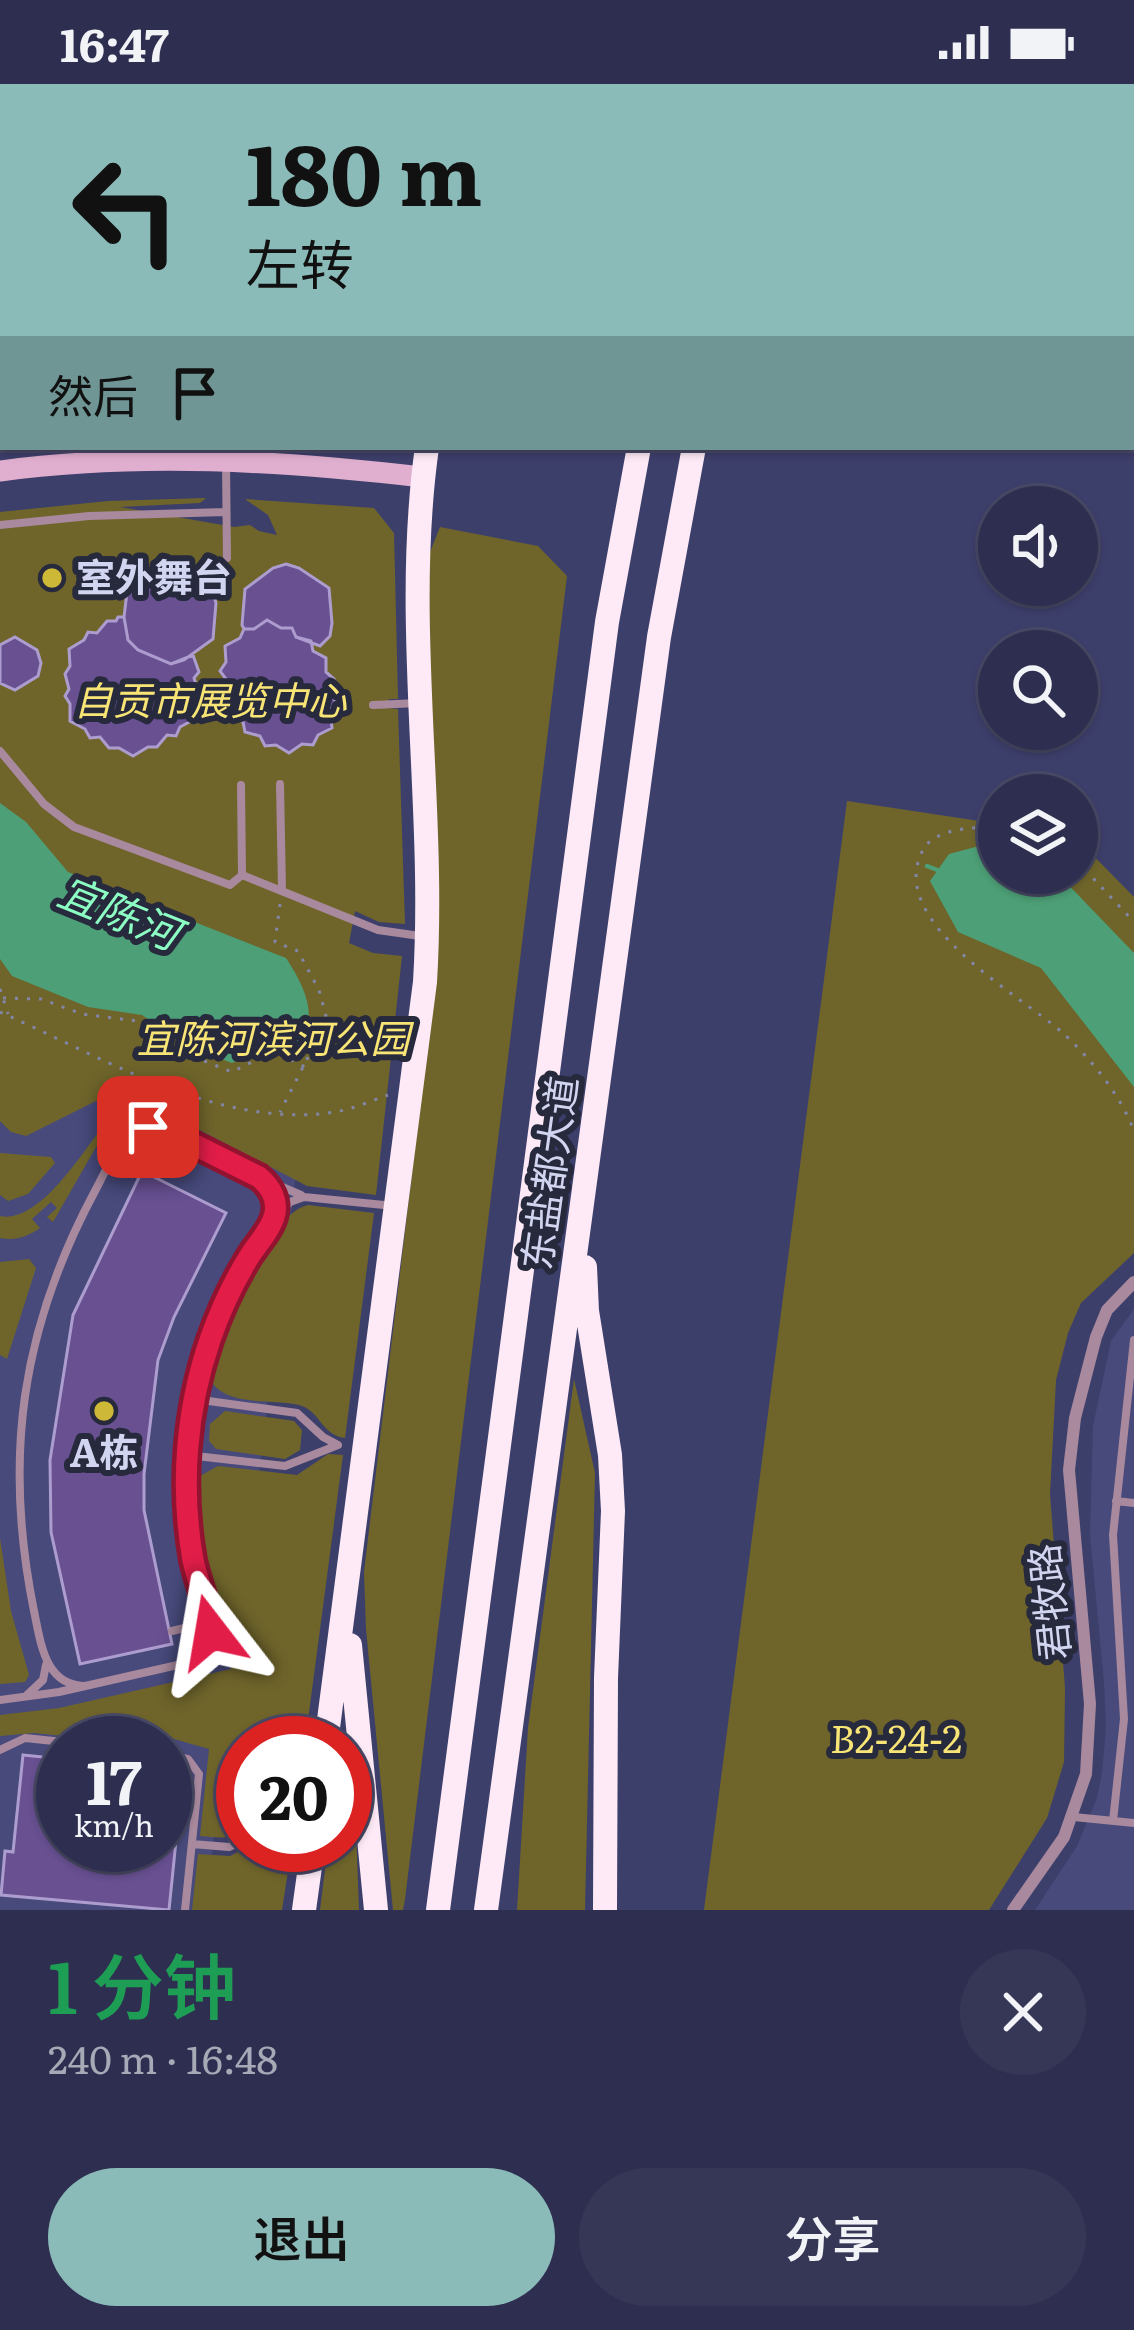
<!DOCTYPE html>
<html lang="zh">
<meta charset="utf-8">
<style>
:root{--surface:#2e2f50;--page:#363757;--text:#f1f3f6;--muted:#a7a9b7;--line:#494a67;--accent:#8bbbb9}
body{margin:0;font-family:Literata,"Noto Sans SC",serif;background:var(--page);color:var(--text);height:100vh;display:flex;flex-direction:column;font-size:45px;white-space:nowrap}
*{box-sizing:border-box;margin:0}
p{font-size:39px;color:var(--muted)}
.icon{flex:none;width:66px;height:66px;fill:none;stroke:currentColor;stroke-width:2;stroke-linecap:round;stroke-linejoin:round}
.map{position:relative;height:1826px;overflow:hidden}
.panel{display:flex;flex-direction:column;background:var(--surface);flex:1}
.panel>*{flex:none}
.hud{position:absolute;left:0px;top:0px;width:1134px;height:366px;box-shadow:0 3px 9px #0004,0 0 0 3px var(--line);background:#8bbbb9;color:#111;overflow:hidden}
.fabs{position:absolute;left:978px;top:402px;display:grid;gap:24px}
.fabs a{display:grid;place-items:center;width:120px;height:120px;border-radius:50%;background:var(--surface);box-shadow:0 3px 9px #0004,0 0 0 3px var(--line);font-size:60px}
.speed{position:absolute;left:36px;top:1632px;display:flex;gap:24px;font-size:60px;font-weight:700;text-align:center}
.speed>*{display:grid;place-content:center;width:156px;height:156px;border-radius:50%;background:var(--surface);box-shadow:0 3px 9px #0004,0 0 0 3px var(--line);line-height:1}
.speed small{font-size:30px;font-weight:400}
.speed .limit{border:18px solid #d22;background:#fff;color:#111}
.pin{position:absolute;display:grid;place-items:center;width:102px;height:102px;color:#fff;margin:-51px;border-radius:24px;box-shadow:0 6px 18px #0006}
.me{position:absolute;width:132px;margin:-66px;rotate:346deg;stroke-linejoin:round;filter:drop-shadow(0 0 9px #0008)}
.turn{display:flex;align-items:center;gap:42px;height:252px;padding:0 48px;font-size:54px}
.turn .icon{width:156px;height:156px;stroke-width:2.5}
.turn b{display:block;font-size:84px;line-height:102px}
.then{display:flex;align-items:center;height:114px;padding:0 48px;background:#0003;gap:24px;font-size:45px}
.round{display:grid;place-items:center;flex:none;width:126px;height:126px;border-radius:63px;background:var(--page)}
.overview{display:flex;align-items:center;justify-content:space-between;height:204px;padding:0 48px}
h1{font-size:72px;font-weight:600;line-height:90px;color:#1e9e55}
.button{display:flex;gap:24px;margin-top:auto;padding:24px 48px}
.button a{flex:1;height:138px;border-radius:72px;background:var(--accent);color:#111;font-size:48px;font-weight:600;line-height:138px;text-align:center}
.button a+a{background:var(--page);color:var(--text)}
.status{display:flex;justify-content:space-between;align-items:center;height:84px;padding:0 60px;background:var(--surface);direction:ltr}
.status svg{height:33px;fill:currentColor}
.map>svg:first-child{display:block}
.built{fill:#474a7b;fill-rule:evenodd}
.green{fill:#6f652b}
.water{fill:#4c9f76}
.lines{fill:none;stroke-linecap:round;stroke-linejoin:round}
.stream{stroke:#4c9f76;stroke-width:4.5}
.building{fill:#685091;stroke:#ad9dcf;stroke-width:3}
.path{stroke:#8386a9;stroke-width:3;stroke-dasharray:3 9;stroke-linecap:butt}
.service{stroke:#a8899d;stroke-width:8}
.minor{stroke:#a8899d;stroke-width:12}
.secondary{stroke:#e0afcf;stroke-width:21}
.trunk{stroke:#fdeaf6;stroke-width:24}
.route-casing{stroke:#92132f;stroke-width:30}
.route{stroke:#e11d48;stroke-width:21}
.poi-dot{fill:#ceb837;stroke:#27293d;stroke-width:4.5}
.labels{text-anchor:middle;stroke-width:12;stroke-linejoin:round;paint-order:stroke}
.poi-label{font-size:39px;font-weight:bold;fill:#d1d5ef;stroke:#27293d;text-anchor:start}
.park-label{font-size:39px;font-style:italic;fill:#f8e575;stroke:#27293d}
.street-label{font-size:39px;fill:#d1d5ef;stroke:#27293d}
.water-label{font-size:42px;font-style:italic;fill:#8dfec3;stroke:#27293d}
</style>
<div class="status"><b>16:47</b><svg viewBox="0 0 49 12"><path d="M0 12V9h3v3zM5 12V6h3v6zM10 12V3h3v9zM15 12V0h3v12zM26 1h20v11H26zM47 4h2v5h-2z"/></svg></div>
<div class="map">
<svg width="1134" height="1826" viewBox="0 0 1134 1826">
<rect width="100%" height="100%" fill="#3d3f6b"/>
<path class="built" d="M0,944L296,1090L205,1826H0ZM63,1659H165V1761H63Z
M1134,1225V1826H1035L1077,1762L1097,1714L1102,1689L1106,1644L1104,1598L1090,1451L1093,1342L1111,1257Z"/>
<path class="green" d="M206,414L200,419L120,423L234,443L250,441L259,447L277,451L268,431L245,415L374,424L394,449L398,615H389L388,624L398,625L405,840L379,838L355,827L349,859L373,869L402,872L376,1111L307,1102L148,1019L124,1013L102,1014L26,1052L11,1048L0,1037V428L108,417Z
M440,443L538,462L567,492L405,1815L403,1826H393L366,1545L364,1488L432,923L428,473Z
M847,717L999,740V789H1077V755L1134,813V1169L1081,1219L1068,1249L1056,1296L1050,1410L1065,1604L1064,1678L1047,1734L989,1826H704Z
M101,1045L103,1051L53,1138L47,1133L57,1124L51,1118L32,1135L40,1144C27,1153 15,1157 0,1154V1132C38,1140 80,1072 101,1045Z
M0,1069L51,1073L55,1079L28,1110L8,1117L0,1111Z
M308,1121L374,1129L345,1354C321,1351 320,1326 299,1321C270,1314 225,1324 209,1294C214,1255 268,1129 308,1121Z
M29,1175L36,1184L7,1275L0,1271V1178Z
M574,1295L595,1389L585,1826H517L528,1644Z
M225,1327L294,1337L302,1346L300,1366L285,1375L216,1365L209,1357L210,1340Z
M328,1370L343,1371L305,1659H243V1742C231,1758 219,1753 200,1752L209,1665L167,1653L165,1662L34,1649L0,1652V1631L59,1624L231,1585C233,1564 223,1549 217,1529C204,1490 187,1434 198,1393L218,1382L297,1391Z
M0,1454L11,1527L29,1591L25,1598L0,1600Z
M345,1661L356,1746L359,1826H320L328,1761H345Z
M252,1761H292L282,1826H192L198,1770L230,1772Z"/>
<path class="water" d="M0,719L26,738L68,788L286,874C304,902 317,927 303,960L295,964L268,961L232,979L182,960L142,931L88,923L12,892L0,875Z
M994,758L999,759V789H1057L1134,869V1003L1041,884L958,848L930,797L949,770Z"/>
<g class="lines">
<path class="stream" d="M927,782L940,787"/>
</g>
<path class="building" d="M286,480L299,484L329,504L332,539L330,552L320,562L296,553L292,544H281L267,536L254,545H244L242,541L245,505L273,484Z
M169,482L202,497L212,506L216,519L213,555L184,576L171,580L138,566L128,556L124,533L127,508L146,492Z
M118,533H124L128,556L138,566L171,580L193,571L199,588L194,594L199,609L194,617L195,635L180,643L176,652L167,651L157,663H148L133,672L119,664H109L100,653L90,654L85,645L70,637V620L65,612L69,605L65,590L70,582L69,565L84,556L88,548L97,549L107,537H116Z
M267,536L281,544H292L296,553L311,557L313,567L326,574V588L334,595L330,609L336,618L330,627L332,644L318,651L313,661L302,660L289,669L276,661L265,662L260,652L245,648L243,638L232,631L233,621L223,610L226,595L220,587L226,578L225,562L240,554L244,545H254Z
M15,553L37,566L41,579L38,592L15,606L0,599V561Z
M142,1087L226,1129L174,1233L158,1276L144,1390V1426L172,1560L80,1580L51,1448L50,1376L73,1231Z
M23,1671L63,1675V1761H165V1686L183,1688L169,1826L1,1811L5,1767L13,1768Z"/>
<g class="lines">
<path class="path" d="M999,744C977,742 934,744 923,766C884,838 1021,911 1064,950C1092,976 1121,1012 1134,1047
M1077,777L1134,838
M280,820L275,858L298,867L319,906L327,936L280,1028
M0,905L8,930
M3,914L41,915L82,930L137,937L174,965L232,988L274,967L305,983
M0,928C102,973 220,1046 335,1028C353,1025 371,1017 388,1011"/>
<path class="service" d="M226,378L227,474
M0,441L89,432L226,428
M373,621L419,619
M0,667L44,720L74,743L230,801L242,791L241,701
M280,700L282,805
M242,791L378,846L420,852
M266,1096L301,1111
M275,1135L290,1118L304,1113L394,1122
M187,1371L285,1382L338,1361L323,1353L297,1329L194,1315
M1116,1417L1134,1419
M172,1547L210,1538
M26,1612L43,1596L46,1581
M0,1616L59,1608L182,1580L196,1574L206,1563L210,1538L193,1476L188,1428L189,1344L198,1296L216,1240L244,1181L274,1134L272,1109L259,1093L155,1043C122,1045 109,1081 95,1107C21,1245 3,1374 34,1527C41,1560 45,1602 86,1602
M0,1666L25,1654L73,1659
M165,1669L188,1675L199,1690L185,1826
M1074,1733L1134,1739
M1113,1737L1124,1635L1113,1451L1134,1256
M192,1760L229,1763L243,1757"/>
<path class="minor" d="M1013,1826L1064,1753L1086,1690L1090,1620L1069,1386L1075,1334L1096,1253L1107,1226L1134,1198"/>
<path class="secondary" d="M0,356L3,355
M0,387C141,368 282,377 422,393"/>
<path class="trunk" d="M528,3L530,0
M704,3L705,0
M759,3L760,0
M585,1183L587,1227L610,1371L613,1427L606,1594L605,1826
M350,1561L376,1826
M326,1659L425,898C436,720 402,541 427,363
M304,1826L313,1761
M438,1826L607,538L639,363
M486,1826L659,553L694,363"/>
</g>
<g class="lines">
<g class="route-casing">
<path id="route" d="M148,1043L167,1047L259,1093C271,1103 279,1117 274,1133C270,1147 257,1160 249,1173C233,1199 220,1227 210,1256C186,1326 180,1403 193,1476C198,1500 209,1523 211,1548"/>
</g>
<use href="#route" class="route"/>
</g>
<g class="poi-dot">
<circle cx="52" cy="494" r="12"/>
<circle cx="104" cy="1327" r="12"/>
</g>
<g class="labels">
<g class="poi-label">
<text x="76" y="508">室外舞台</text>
<text x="104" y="1383" text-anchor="middle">A栋</text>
</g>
<g class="park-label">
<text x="210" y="631">自贡市展览中心</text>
<text x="273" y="969">宜陈河滨河公园</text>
<text x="896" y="1669">B2-24-2</text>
</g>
<g class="street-label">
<text transform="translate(550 1089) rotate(-82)" y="14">东盐都大道</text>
<text transform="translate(1050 1518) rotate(-96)" y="14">君牧路</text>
</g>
<g class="water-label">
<text transform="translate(119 829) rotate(22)" y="15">宜陈河</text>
</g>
</g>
</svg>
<div class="fabs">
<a><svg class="icon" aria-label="sound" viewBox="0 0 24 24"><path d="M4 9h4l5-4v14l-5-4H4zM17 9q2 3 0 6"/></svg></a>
<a><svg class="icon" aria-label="search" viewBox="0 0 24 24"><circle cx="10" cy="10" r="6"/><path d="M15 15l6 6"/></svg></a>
<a><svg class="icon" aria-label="layers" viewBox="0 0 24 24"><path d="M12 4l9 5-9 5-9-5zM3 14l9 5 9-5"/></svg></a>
</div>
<div class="speed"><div>17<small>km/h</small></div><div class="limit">20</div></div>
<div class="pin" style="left:148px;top:1043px;background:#d93025"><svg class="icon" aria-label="arrive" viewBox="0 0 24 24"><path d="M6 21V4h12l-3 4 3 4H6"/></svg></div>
<svg class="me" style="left:211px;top:1548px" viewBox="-20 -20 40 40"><path d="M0-17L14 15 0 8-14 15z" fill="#e11d48" stroke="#fff" stroke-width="4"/></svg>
<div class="hud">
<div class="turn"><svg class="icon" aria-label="left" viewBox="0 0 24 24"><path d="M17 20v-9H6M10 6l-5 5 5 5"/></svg><div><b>180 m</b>左转</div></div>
<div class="then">然后<svg class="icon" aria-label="arrive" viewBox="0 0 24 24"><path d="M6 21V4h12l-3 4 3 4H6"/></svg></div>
</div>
</div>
<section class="panel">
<div class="overview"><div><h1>1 分钟</h1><p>240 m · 16:48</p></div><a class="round"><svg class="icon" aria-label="close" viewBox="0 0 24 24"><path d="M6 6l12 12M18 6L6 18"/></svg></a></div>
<div class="button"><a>退出</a><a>分享</a></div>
</section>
